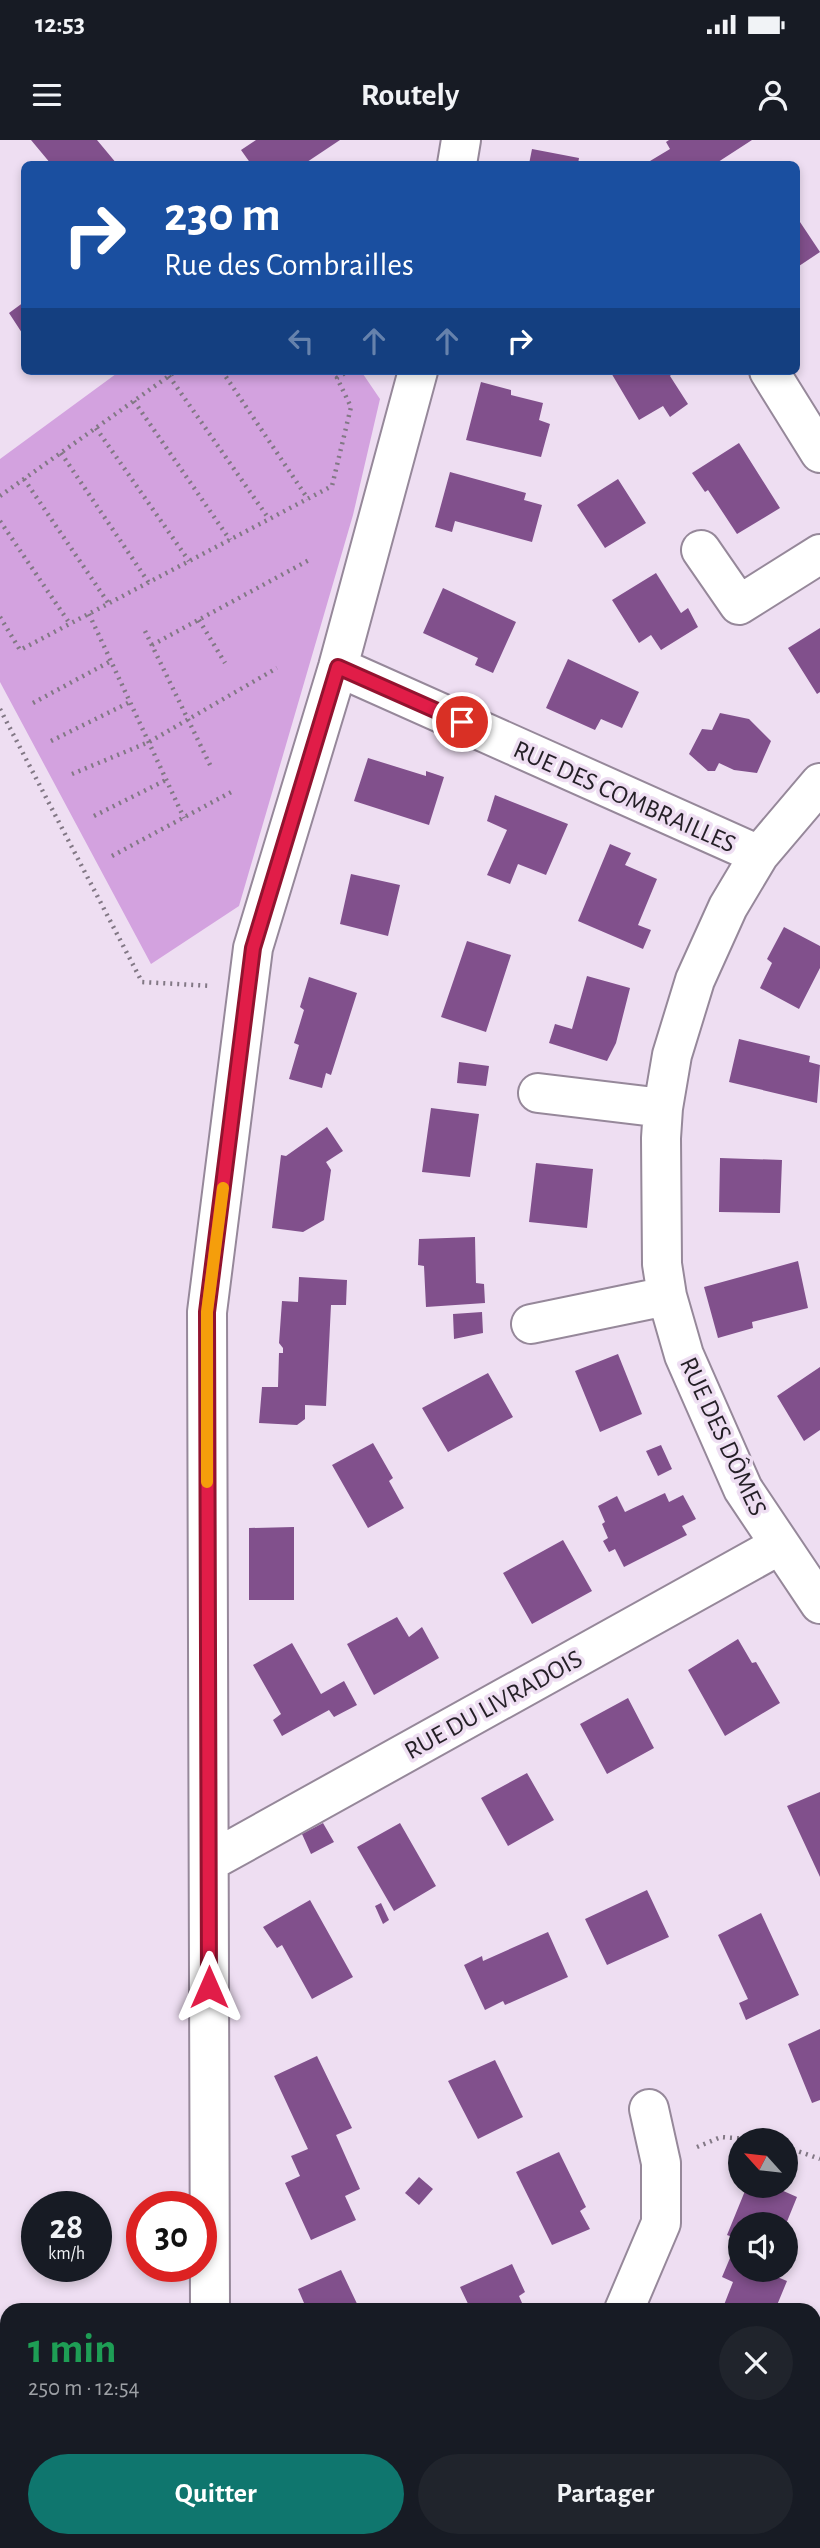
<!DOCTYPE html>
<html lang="fr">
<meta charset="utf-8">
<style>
:root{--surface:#171b24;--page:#20242c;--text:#f1f3f6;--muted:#9ea1a6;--accent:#0f766e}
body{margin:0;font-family:"Alegreya Sans",sans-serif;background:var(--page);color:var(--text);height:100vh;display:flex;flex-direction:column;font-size:26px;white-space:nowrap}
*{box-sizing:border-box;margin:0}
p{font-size:23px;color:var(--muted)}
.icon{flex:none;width:38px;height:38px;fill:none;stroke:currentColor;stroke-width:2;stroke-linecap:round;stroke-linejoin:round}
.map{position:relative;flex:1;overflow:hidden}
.details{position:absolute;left:0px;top:2163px;width:821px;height:245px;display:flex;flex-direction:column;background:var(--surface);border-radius:21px 21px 0 0;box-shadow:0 4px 10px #0003}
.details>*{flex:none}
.banner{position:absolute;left:21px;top:21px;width:779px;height:214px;border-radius:10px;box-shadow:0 4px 10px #0003;background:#1a4fa0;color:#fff;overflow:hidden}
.needle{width:46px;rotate:297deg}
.buttons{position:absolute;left:728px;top:1988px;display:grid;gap:14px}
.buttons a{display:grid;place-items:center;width:70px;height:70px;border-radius:50%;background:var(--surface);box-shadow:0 4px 10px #0003;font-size:35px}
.speed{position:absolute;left:21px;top:2051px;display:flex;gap:14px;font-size:35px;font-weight:700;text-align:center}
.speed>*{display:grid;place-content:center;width:91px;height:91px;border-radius:50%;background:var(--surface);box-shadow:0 4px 10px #0003;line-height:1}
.speed small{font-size:18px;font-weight:400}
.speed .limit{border:10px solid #d22;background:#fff;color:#111}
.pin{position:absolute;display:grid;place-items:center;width:60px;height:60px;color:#fff;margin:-30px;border:4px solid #fff;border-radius:50%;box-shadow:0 2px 7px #0007}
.me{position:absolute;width:77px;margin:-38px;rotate:0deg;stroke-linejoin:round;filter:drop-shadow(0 0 5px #0008)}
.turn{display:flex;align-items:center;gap:24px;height:147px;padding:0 28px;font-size:32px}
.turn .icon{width:91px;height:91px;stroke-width:2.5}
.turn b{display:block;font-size:49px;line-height:60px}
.lanes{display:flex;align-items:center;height:66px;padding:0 28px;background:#0003;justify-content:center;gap:35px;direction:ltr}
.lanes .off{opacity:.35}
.round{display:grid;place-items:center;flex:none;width:74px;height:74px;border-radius:37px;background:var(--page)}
.head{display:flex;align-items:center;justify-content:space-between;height:119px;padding:0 28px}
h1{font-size:42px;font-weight:600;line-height:52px;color:#1e9e55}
.primary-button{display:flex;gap:14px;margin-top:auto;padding:14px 28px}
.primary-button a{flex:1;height:80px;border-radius:42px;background:var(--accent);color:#fff;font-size:28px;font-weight:600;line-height:80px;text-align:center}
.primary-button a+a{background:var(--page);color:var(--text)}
.status{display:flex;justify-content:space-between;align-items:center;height:49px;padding:0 35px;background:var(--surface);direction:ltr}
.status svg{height:19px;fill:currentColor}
header{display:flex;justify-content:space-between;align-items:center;height:91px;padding:0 28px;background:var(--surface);font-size:32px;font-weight:600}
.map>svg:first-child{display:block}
.green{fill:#d3a2df}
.building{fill:#81508c}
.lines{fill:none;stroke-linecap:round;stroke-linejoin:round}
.minor-casing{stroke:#96889a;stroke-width:42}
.path{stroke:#827885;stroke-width:4.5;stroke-dasharray:2 5;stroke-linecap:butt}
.minor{stroke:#fff;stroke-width:38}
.route-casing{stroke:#92132f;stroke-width:18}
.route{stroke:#e11d48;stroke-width:12}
.slow{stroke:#f59e0b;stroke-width:12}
.labels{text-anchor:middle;stroke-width:7;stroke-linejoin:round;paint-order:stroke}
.street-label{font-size:26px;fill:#241f26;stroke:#eedef2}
</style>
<div class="status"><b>12:53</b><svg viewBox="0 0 49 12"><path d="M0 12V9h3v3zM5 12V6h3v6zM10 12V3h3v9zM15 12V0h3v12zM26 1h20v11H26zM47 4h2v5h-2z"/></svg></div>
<header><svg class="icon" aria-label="menu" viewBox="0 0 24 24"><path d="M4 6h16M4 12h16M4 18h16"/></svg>Routely<svg class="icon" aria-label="person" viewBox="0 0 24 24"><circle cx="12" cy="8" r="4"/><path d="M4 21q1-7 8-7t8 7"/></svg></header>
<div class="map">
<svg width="820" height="2408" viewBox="0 0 820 2408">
<rect width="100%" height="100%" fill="#eedef2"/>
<path class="green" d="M120,231H361L380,259L353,375L239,766L151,824L0,542V319Z
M820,2201V2408H733L736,2401H814V2216Z"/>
<path class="building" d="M31,0H97L117,24H51Z
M256,0H340L304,24H251L241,10Z
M669,0H752L715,24H645L670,9L666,2Z
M532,9L579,18L578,24H529Z
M796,76L820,112L796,128Z
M24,162V196L9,173Z
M610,231H674L670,236L688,264L670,277L663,266L639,280Z
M481,242L511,250V255L543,263L539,280L550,284L541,317L466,300Z
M739,303L780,368L737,394L708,350L705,352L692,333Z
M450,332L526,353L524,360L542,365L532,402L455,381L452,392L435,387Z
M618,339L646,383L605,408L577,365Z
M656,433L681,473L688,468L698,487L661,510L651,495L639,503L612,460Z
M443,448L516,482L493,533L475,525L478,518L423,493Z
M820,488V552L817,554L788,508Z
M568,519L639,552L622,588L601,579L595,590L546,568Z
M720,573L749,579L771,601L757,633L734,630L719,623L715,631H708L689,614L702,589L712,590Z
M368,618L426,636V631L444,637L429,685L354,661Z
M495,655L568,684L546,735L518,724L510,744L487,735L507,690L487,681Z
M610,704L631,713L625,725L657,739L638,785L651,790L643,809L578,781Z
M351,734L400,745L388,796L340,784Z
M784,787L820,806V828L799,869L760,848L772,823L767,819Z
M467,801L511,815L486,892L441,877Z
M587,836L630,848L616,903L607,921L549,903L555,884L572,889Z
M309,837L357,853L331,935L326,933L322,948L289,939L299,905L294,903L304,870L300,867Z
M739,899L810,916L809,922L820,925L817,963L729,942Z
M459,922L489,926L486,946L457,943Z
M431,968L479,974L470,1037L422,1032Z
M327,987L343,1011L326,1022L331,1030L324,1080L303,1092L272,1088L281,1015L286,1016Z
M720,1018L782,1020L780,1073L719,1072Z
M536,1023L593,1029L587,1088L529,1082Z
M475,1097L476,1143L484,1144L485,1163L426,1167L424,1126L418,1125L419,1099Z
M798,1121L808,1168L752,1182L753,1188L718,1198L704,1147Z
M299,1137L347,1140L346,1165H331L326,1266L305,1265V1279L297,1285L259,1283L262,1247H278L279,1213H283V1208L279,1203L282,1161L298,1162Z
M482,1172L483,1193L454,1199L453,1174Z
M618,1214L642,1274L600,1292L575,1231Z
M820,1227V1290L804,1301L777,1256Z
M488,1233L513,1277L448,1312L422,1268Z
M373,1303L393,1338L389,1341L404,1368L368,1388L332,1325Z
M661,1305L672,1329L658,1336L646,1311Z
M665,1353L669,1362L683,1355L696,1379L682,1386L687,1395L624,1427L615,1409L609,1412L603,1401L608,1398L602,1384L605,1382L598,1366L617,1356L625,1372Z
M294,1387V1460H249V1388Z
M563,1400L592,1451L532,1484L503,1433Z
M397,1477L409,1497L422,1487L439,1518L374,1555L347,1504Z
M738,1499L752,1523L756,1522L780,1563L725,1596L688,1530Z
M292,1503L321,1554L344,1541L357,1565L334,1577L329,1570L282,1596L273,1580L281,1574L253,1525Z
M628,1558L654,1608L607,1634L580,1584Z
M527,1633L554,1680L508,1706L481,1658Z
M820,1652V1737L787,1666Z
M323,1683L334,1702L311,1714L302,1694Z
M400,1683L436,1746L394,1771L357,1707Z
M647,1750L669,1797L607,1825L585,1779Z
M310,1760L353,1837L312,1859L282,1805L277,1808L263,1787Z
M381,1763L389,1780L383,1784L375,1766Z
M761,1773L799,1855L746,1880L739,1863L748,1859L718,1795Z
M548,1792L568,1837L505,1865L503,1861L485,1870L464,1825L482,1816L483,1821Z
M820,1889V1960L812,1963L788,1904Z
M317,1916L352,1988L336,1995L360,2049L345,2056L356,2080L311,2100L285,2043L300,2036L291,2016L308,2009L274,1936Z
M495,1920L523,1977L478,1999L448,1941Z
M559,2012L586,2067L580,2071L590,2089L552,2105L516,2032Z
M419,2037L433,2049L419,2065L405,2053Z
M747,2046H772L797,2057L786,2084H740V2100L727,2095Z
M730,2118L740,2122V2130H760L787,2141L775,2170H722L733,2142L722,2137Z
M512,2124L525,2152L519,2156L525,2170H471L460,2147Z
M341,2130L360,2170H307L298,2149Z
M270,2401H316V2408H270Z
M522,2401H570L574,2408H503Z
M608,2401H679L682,2408H611Z"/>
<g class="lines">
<g class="minor-casing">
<path id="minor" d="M457,24L461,0
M769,231L820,313
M701,410L739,465L820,414
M338,527L759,715
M820,643L759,715L728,767L695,840L672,915L663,968L661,998L662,1124L667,1156L684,1215L743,1349L820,1464
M538,953L663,968
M531,1184L667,1156
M209,1722L778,1406
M210,2170L207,1172L253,808L338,527L418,231
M624,2170L661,2083V2023L649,1969
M209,2408V2401"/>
</g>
<path class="path" d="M222,231L308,359
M169,236L269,379
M134,261L230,400
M96,288L189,421
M61,313L149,443
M24,339L109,464
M0,356L176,231
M0,381L70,484
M89,474L184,678
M0,477L20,510L332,346L351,267L337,238L348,231
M199,480L225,523
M145,491L212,629
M152,505L311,419
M33,563L111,521
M0,569L142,842L212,846
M51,601L130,562
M72,634L149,602L277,528
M94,676L166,640
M112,716L235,650
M697,2007L721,1997L761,2000
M786,2007L820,2019"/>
<use href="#minor" class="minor"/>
</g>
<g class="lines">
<g class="route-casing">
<path id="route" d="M209,1847L207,1172L253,808L338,527L462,582"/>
</g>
<use href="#route" class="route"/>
<path class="slow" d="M207,1342V1172L223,1048"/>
</g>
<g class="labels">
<g class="street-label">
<text transform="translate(625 656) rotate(24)" y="9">RUE DES COMBRAILLES</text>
<text transform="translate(724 1296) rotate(65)" y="9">RUE DES DÔMES</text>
<text transform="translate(493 1564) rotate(-29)" y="9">RUE DU LIVRADOIS</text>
</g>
</g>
</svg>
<div class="buttons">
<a><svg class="needle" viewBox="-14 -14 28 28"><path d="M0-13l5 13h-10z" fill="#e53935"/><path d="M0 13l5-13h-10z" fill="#9ea1a6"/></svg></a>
<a><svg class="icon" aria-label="sound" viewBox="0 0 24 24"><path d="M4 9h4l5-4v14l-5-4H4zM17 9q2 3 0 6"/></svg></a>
</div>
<div class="speed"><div>28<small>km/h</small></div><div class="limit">30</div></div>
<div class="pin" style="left:462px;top:582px;background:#d93025"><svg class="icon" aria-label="arrive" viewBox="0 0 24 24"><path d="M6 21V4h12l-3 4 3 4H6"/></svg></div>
<svg class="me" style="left:209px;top:1847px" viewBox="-20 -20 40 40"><path d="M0-17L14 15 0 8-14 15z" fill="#e11d48" stroke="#fff" stroke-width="4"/></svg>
<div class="banner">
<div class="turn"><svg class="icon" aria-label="right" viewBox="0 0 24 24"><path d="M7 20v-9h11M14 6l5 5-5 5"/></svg><div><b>230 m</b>Rue des Combrailles</div></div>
<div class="lanes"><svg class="icon off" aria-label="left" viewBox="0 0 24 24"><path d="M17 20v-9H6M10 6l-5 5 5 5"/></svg><svg class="icon off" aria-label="ahead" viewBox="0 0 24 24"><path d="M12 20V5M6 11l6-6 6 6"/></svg><svg class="icon off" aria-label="ahead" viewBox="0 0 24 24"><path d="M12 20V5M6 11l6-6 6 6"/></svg><svg class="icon" aria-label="right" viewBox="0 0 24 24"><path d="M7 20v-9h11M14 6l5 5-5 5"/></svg></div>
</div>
<section class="details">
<div class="head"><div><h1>1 min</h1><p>250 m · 12:54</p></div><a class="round"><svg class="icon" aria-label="close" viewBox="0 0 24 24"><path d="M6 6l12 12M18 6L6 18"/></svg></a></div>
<div class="primary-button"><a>Quitter</a><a>Partager</a></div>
</section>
</div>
